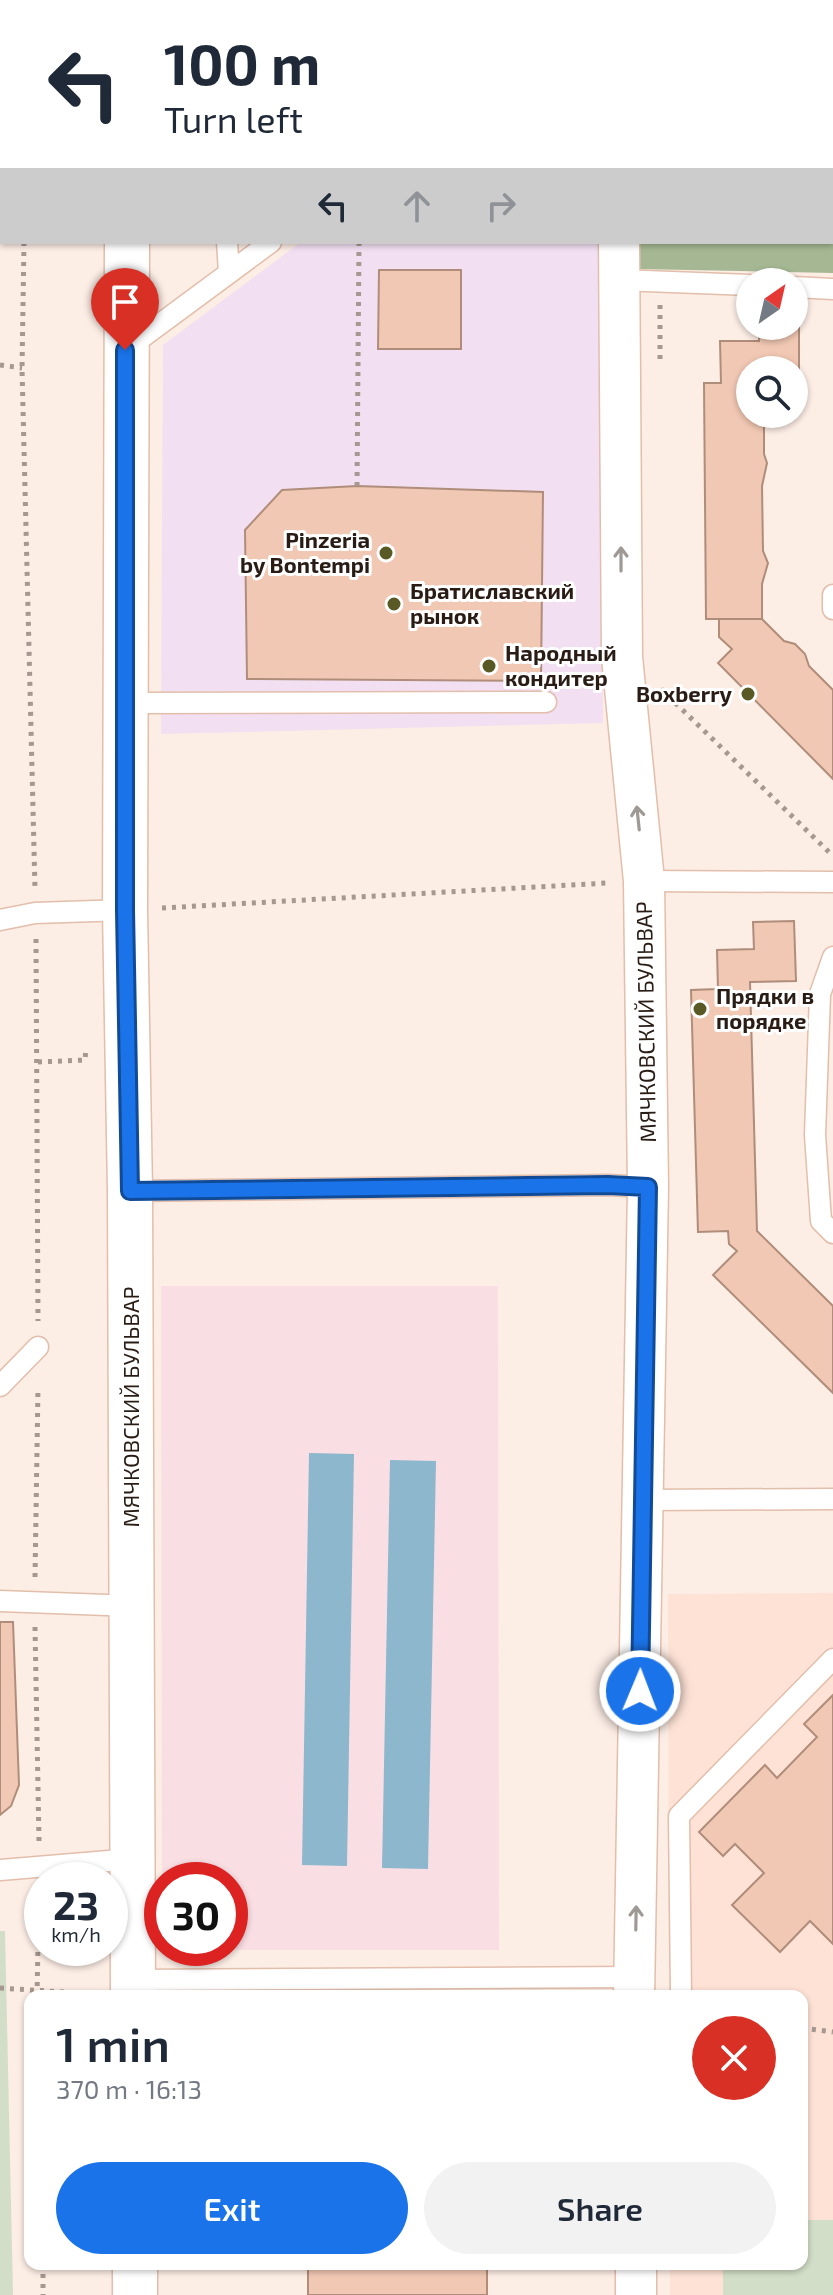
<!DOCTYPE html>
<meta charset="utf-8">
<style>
:root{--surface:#fff;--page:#f2f2f3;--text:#1f2937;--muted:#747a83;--accent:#1a73e8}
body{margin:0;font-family:"Exo 2",sans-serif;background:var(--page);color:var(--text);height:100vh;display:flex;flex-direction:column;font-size:30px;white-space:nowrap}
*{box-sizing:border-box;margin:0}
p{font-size:26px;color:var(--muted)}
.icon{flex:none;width:44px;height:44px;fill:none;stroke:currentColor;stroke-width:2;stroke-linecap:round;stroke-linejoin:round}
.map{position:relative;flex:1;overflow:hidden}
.panel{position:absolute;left:24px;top:1990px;width:784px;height:280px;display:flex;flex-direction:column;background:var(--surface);border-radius:16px;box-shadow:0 2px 6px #0004}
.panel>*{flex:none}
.banner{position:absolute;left:0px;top:0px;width:834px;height:244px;box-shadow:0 2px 6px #0004;background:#fff;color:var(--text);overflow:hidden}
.needle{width:52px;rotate:34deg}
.fabs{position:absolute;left:736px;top:268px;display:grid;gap:16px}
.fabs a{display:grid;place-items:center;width:72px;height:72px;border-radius:50%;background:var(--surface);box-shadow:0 2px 6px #0004;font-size:40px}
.speed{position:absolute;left:24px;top:1862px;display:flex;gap:16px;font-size:40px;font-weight:700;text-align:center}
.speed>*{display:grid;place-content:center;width:104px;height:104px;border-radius:50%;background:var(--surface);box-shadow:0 2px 6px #0004;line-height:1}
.speed small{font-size:20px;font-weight:400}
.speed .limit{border:12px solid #d22;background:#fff;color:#111}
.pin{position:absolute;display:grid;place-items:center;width:68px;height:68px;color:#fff;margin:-82px -34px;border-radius:50% 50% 50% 0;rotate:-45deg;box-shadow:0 0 8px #0007}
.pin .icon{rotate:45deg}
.me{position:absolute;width:88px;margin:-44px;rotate:1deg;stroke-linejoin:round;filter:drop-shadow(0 0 6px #0008)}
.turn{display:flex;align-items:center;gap:28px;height:168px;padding:0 32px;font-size:36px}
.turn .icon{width:104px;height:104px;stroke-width:2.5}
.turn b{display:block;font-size:56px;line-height:68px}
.lanes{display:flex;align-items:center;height:76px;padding:0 32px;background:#0003;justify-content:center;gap:40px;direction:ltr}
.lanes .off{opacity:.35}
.round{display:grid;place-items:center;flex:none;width:84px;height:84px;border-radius:42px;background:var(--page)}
.head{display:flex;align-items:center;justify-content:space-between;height:136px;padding:0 32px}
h1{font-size:48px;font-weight:600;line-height:60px}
.button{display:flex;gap:16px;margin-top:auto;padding:16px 32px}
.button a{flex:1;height:92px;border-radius:48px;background:var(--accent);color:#fff;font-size:32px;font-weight:600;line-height:92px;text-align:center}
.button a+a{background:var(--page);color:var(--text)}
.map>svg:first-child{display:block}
.commercial{fill:#f2e0f2}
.industrial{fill:#f9dfe4}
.built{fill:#fee2d5}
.green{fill:#d2dec7}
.forest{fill:#a5b893}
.water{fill:#8db7cd}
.building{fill:#f1c8b3;stroke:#b08d7b;stroke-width:2}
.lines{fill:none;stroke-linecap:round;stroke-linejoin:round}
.lane-casing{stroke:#e2beab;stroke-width:23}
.street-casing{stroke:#e2beab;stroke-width:43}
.secondary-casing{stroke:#e2beab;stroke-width:47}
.path{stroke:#a69890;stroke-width:5;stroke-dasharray:4 6;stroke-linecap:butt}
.lane{stroke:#fff;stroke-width:20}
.street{stroke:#fff;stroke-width:40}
.secondary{stroke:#fff;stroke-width:44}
.oneway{stroke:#9f9996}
.route-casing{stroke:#114b97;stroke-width:20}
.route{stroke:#1a73e8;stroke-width:14}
.poi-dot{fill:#595926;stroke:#fff;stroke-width:3}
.labels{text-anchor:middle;stroke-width:6;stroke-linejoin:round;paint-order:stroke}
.poi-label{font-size:22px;font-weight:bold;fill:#291c15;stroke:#fff;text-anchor:start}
.street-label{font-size:22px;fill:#291c15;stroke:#fff}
</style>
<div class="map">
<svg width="833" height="2295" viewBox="0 0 833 2295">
<rect width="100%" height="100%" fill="#fcede5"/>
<path class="commercial" d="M301,242H603V723L161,734L163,345Z"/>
<path class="industrial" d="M161,1286H498L499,1950H162L230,1948V1880H162Z"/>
<path class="built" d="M833,1593V2295H670V2264H802V1996H669L668,1594Z"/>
<path class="green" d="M0,1931H5L13,2295H0Z
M802,2220H833V2295H723V2264H802Z"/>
<path class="forest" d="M833,181V273L638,269V242H832Z"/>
<path class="water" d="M309,1453L354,1454L347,1866L302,1865Z
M390,1460L436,1461L428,1869L382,1868Z"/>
<path class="building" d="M714,0H810L812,2H714Z
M379,270H461V349H378Z
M794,319H799V370H750V414L764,415V454L767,463L762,486L763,551L768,563L762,584V619H706L704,383H721L720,341H759V326H794Z
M357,486L543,492L541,681L247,679L245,530L282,490Z
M719,619H762L784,641L795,644L805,654L809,666L833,690V779L718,663L732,649L719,637Z
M794,921L796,981L750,982L757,1231L833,1306V1393L713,1275L737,1251L729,1244L728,1231L698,1232L691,990L718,989L717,950L754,949L753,922Z
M0,1622H13L19,1785L11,1806L0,1815Z
M833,1695V1944L810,1921L780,1952L732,1905L764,1873L735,1844L723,1856L699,1832L765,1765L777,1778L817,1737L804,1724Z
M308,2264H487V2295H308Z"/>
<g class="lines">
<g class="lane-casing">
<path id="lane" d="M580,2L582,0
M0,109H2
M832,147H833
M227,242L229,272
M619,280L750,285
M794,287L833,289
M129,347L271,242
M833,595V609
M125,703L546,702
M644,881L833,882
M0,920L35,913L125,910
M833,957L820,994L815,1135L821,1221L833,1233
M130,1191L608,1185L648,1187
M0,1386L38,1347
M644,1500L833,1499
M0,1601L133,1606
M0,1870L133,1859
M133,1980L634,1977
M681,1995L679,1816L833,1659"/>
</g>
<g class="street-casing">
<path id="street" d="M640,2V0
M619,242L622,657L644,881L648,1187L634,1996
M636,2264V2295"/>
</g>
<g class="secondary-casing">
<path id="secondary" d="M127,0V2
M127,242L125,910L130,1191L133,1996
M135,2295V2264"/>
</g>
<path class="path" d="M27,2V0
M24,242L22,368L35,889
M660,305V359
M0,365L22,368
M357,486L359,242
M661,689L832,855
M162,908L607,883
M36,939L38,1321
M38,1062L85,1060L86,1048
M35,1577L38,1387
M35,1627L39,1841
M0,1988L95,1994
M37,1996L39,1891
M802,2028L833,2032
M43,2264V2295"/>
<use href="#lane" class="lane"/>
<use href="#street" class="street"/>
<use href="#secondary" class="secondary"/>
</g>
<defs><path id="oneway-shaft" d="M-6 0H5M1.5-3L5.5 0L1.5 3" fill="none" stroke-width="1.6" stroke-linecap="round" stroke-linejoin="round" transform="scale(2)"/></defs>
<g class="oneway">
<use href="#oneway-shaft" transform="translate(621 559) rotate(-90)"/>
<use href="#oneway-shaft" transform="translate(638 818) rotate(-96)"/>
<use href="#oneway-shaft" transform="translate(636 1918) rotate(-89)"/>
</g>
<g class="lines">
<g class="route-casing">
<path id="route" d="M125,350V910L130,1191L608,1185L648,1187L640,1691"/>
</g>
<use href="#route" class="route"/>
</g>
<g class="poi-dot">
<circle cx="386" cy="553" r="8"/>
<circle cx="394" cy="604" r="8"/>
<circle cx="489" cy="666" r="8"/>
<circle cx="748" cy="694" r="8"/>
<circle cx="700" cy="1009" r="8"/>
</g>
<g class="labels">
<g class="poi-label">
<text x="370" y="548" text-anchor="end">Pinzeria<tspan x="370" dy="25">by Bontempi</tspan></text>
<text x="410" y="599">Братиславский<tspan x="410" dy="25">рынок</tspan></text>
<text x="505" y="661">Народный<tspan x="505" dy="25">кондитер</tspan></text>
<text x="732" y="702" text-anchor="end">Boxberry</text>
<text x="716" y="1004">Прядки в<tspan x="716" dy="25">порядке</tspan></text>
</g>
<g class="street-label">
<text transform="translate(646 1022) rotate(-91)" y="8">МЯЧКОВСКИЙ БУЛЬВАР</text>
<text transform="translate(131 1407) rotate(-90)" y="8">МЯЧКОВСКИЙ БУЛЬВАР</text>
</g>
</g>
</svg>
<div class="fabs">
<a><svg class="needle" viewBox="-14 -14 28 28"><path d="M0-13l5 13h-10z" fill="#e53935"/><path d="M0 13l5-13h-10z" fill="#747a83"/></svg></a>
<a><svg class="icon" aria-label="search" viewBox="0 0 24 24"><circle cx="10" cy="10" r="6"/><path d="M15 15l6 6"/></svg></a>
</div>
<div class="speed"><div>23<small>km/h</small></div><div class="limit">30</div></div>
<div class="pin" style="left:125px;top:350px;background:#d93025"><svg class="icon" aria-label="arrive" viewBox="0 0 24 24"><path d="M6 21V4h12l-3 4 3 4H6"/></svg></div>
<svg class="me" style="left:640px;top:1691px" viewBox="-20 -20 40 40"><circle r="17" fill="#1a73e8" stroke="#fff" stroke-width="3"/><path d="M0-11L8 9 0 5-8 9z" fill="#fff"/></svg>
<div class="banner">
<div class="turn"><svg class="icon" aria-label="left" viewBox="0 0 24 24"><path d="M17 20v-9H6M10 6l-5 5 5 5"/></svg><div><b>100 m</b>Turn left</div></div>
<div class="lanes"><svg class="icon" aria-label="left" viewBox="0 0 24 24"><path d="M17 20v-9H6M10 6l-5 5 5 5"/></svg><svg class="icon off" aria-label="ahead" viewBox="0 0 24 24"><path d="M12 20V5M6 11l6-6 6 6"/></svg><svg class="icon off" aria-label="right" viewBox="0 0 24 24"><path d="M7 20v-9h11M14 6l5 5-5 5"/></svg></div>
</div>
<section class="panel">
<div class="head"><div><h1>1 min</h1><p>370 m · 16:13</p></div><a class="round" style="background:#d93025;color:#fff"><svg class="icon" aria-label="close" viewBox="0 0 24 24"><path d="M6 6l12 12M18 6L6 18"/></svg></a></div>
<div class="button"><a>Exit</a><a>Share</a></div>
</section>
</div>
